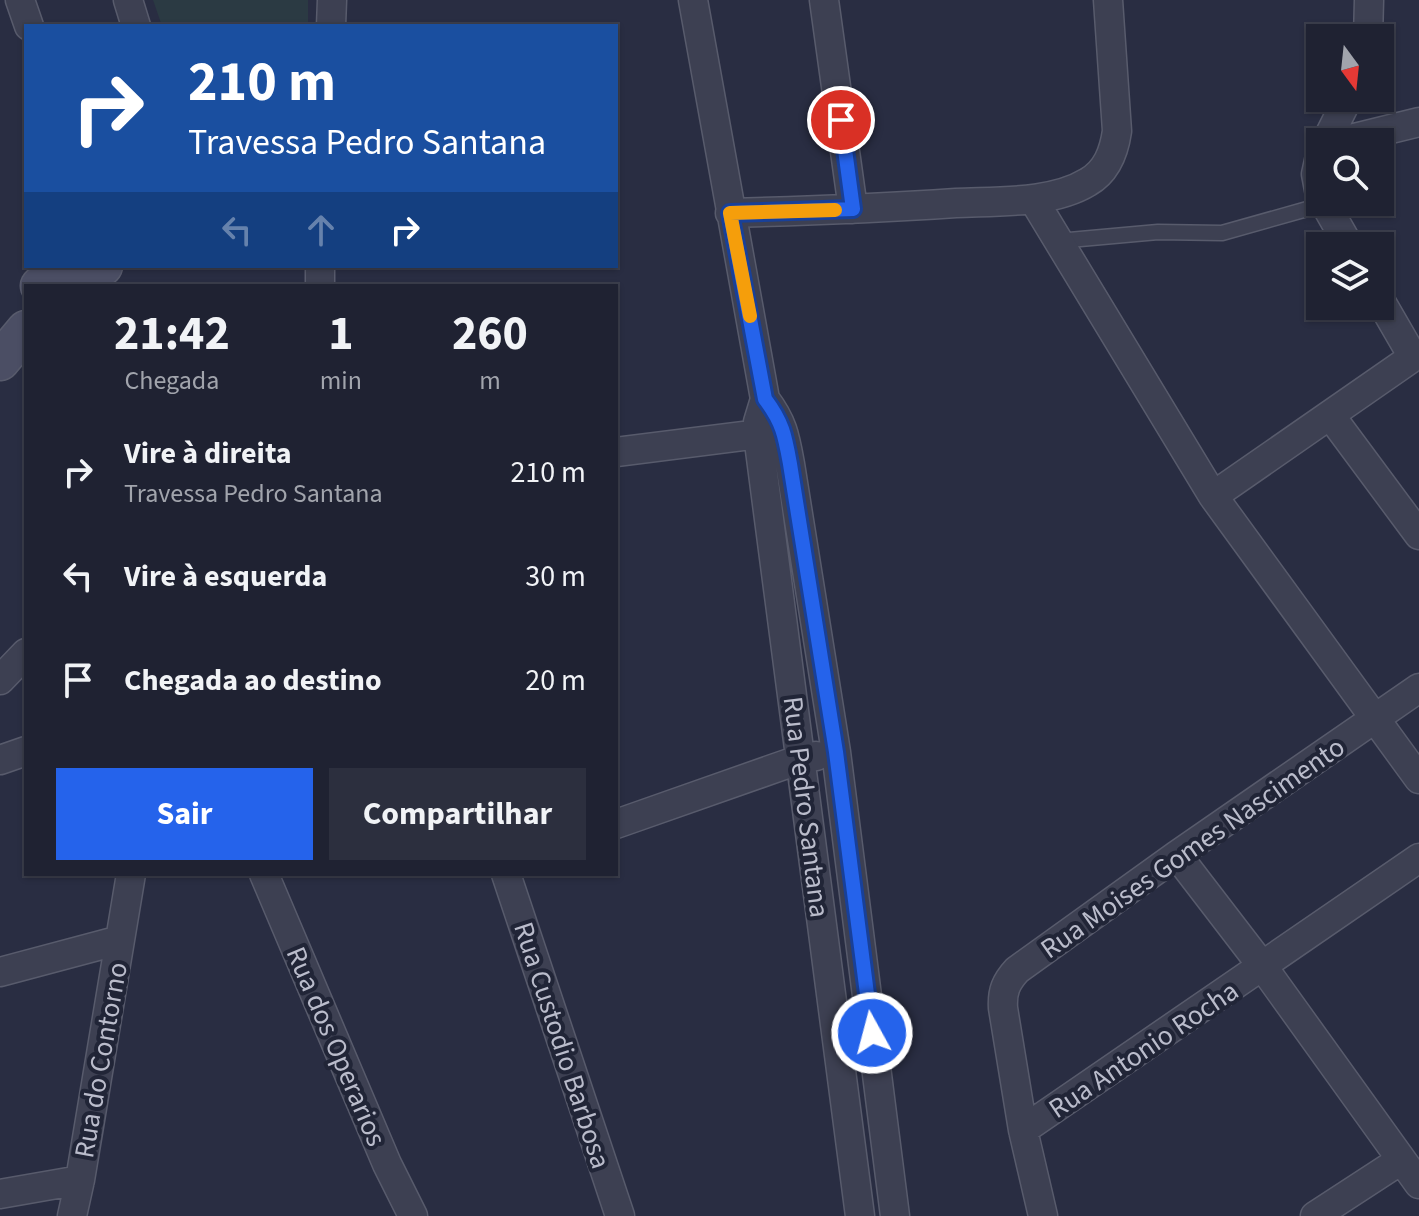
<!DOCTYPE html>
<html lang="pt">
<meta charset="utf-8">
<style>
:root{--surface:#1f2232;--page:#2c2f3e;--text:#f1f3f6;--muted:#a1a4ac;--line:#3c3f4d;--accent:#2563eb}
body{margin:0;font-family:"Source Sans 3",sans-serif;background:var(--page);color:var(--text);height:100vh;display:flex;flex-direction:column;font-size:30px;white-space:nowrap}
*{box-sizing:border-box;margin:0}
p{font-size:26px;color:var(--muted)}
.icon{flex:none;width:44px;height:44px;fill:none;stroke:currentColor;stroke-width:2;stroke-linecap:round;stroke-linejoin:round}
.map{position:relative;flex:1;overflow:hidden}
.details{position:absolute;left:24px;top:284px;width:594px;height:592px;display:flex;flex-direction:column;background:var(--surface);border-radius:0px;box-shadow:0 2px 6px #0004,0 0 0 2px var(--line)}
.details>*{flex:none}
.banner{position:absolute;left:24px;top:24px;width:594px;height:244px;border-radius:0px;box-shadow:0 2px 6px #0004,0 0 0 2px var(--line);background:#1a4fa0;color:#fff;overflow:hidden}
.needle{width:52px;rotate:165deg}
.tools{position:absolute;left:1306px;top:24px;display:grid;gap:16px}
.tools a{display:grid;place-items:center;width:88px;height:88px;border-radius:0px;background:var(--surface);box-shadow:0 2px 6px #0004,0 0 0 2px var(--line);font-size:40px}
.pin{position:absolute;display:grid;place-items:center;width:68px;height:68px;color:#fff;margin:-34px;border:4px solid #fff;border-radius:50%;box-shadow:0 2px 8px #0007}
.me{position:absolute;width:88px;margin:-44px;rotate:353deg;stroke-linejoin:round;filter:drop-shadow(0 0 6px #0008)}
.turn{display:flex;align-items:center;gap:28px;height:168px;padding:0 32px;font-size:36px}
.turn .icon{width:104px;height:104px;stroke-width:2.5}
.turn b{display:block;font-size:56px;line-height:68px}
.lanes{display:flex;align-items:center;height:76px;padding:0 32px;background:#0003;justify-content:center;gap:40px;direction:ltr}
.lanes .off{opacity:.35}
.eta{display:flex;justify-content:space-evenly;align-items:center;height:136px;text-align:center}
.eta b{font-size:48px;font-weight:700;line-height:56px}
.primary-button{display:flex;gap:16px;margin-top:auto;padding:16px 32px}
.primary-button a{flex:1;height:92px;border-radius:0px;background:var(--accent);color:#fff;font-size:32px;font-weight:700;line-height:92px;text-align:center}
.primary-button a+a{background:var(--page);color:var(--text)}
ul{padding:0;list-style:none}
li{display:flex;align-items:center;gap:24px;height:104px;padding:0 32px}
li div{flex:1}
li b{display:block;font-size:30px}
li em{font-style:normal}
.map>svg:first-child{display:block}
.green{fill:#2b3a43}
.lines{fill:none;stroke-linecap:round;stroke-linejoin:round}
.lane-casing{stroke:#585b6c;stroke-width:17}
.street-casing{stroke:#585b6c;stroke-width:31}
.secondary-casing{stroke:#585b6c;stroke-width:41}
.lane{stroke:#3d4052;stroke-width:14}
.street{stroke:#3d4052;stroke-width:28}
.secondary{stroke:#4b4e64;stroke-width:38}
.route-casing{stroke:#184099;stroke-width:20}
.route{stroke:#2563eb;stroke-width:14}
.slow{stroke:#f59e0b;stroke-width:14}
.labels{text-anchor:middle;stroke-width:8;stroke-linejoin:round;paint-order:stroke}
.street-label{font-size:28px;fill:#babccb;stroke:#212537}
</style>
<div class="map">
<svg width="1419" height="1216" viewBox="0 0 1419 1216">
<rect width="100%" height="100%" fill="#292d42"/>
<path class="green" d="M153,0H308V26H162Z"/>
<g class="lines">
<g class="lane-casing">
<path id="lane" d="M1058,241L1158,232L1222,233L1325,204"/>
</g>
<g class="street-casing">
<path id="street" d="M20,0L29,26
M128,0L136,26
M693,0L765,399C783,423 785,436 790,464L836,752L895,1216
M824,0L853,209
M331,26L332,0
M1368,38L1369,0
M1326,142L1348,98
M1338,142L1419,122
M1320,156L1316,174L1320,195
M1033,199L1213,496L1419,779
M1324,202L1349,246
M730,213C806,211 881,208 956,203C997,201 1052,204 1088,182C1107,171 1114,152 1117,131L1108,0
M320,286V266
M1380,300L1413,357
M765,399L758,422V435L860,1216
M1330,415L1419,535
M616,452L775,432
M1213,496L1419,353
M0,680L26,653
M0,760L26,751
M616,824L801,759L816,756
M1177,855L1263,967L1419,1184
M264,874L387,1164L413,1216
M506,874L620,1216
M0,972L120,940
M1023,1130L1419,858
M0,1194L80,1180
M72,1216L80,1180L131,874
M1043,1216L1023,1130L1003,1008C1002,991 1006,982 1017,970L1177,855L1419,688
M1315,1216L1401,1160"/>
</g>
<g class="secondary-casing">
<path id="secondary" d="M40,286L63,266
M72,286L103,266
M0,361L26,330"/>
</g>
<use href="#lane" class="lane"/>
<use href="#street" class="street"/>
<use href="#secondary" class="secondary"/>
</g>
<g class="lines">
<g class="route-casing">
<path id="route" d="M841,120L853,209L730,213L765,399C783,423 785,436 790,464L836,752L872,1033"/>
</g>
<use href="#route" class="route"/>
<path class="slow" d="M750,316L730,213L835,210"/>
</g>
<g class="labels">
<g class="street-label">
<text transform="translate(807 807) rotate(83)" y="10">Rua Pedro Santana</text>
<text transform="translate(1192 847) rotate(-35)" y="10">Rua Moises Gomes Nascimento</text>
<text transform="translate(563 1045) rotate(72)" y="10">Rua Custodio Barbosa</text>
<text transform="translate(337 1046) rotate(67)" y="10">Rua dos Operarios</text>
<text transform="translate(1143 1049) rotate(-34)" y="10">Rua Antonio Rocha</text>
<text transform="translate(100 1060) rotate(-80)" y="10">Rua do Contorno</text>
</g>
</g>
</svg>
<div class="tools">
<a><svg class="needle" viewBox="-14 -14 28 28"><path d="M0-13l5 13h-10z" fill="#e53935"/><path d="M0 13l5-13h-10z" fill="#a1a4ac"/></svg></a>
<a><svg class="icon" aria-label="search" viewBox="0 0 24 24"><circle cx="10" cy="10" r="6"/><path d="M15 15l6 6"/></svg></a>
<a><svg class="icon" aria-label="layers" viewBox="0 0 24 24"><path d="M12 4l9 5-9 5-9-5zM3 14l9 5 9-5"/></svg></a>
</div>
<div class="pin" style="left:841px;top:120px;background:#d93025"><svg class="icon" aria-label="arrive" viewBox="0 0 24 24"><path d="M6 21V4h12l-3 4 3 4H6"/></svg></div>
<svg class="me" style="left:872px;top:1033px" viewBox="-20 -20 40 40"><circle r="17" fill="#2563eb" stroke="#fff" stroke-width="3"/><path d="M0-11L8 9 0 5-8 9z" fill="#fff"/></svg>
<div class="banner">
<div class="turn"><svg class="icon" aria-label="right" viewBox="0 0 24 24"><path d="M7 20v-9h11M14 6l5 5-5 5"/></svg><div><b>210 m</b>Travessa Pedro Santana</div></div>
<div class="lanes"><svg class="icon off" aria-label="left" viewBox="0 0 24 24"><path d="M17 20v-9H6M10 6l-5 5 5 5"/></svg><svg class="icon off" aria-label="ahead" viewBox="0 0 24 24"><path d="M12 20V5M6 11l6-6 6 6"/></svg><svg class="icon" aria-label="right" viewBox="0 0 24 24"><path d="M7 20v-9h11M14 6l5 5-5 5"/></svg></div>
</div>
<section class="details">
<div class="eta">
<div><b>21:42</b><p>Chegada</p></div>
<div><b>1</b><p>min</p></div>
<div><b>260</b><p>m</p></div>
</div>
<ul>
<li><svg class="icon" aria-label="right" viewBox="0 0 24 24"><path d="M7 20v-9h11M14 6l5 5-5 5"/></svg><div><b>Vire à direita</b><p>Travessa Pedro Santana</p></div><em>210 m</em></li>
<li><svg class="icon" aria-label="left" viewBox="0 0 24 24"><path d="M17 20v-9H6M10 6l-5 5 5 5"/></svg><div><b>Vire à esquerda</b></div><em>30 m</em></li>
<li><svg class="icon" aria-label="arrive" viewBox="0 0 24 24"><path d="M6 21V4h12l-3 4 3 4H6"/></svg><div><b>Chegada ao destino</b></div><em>20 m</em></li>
</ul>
<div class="primary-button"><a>Sair</a><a>Compartilhar</a></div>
</section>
</div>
